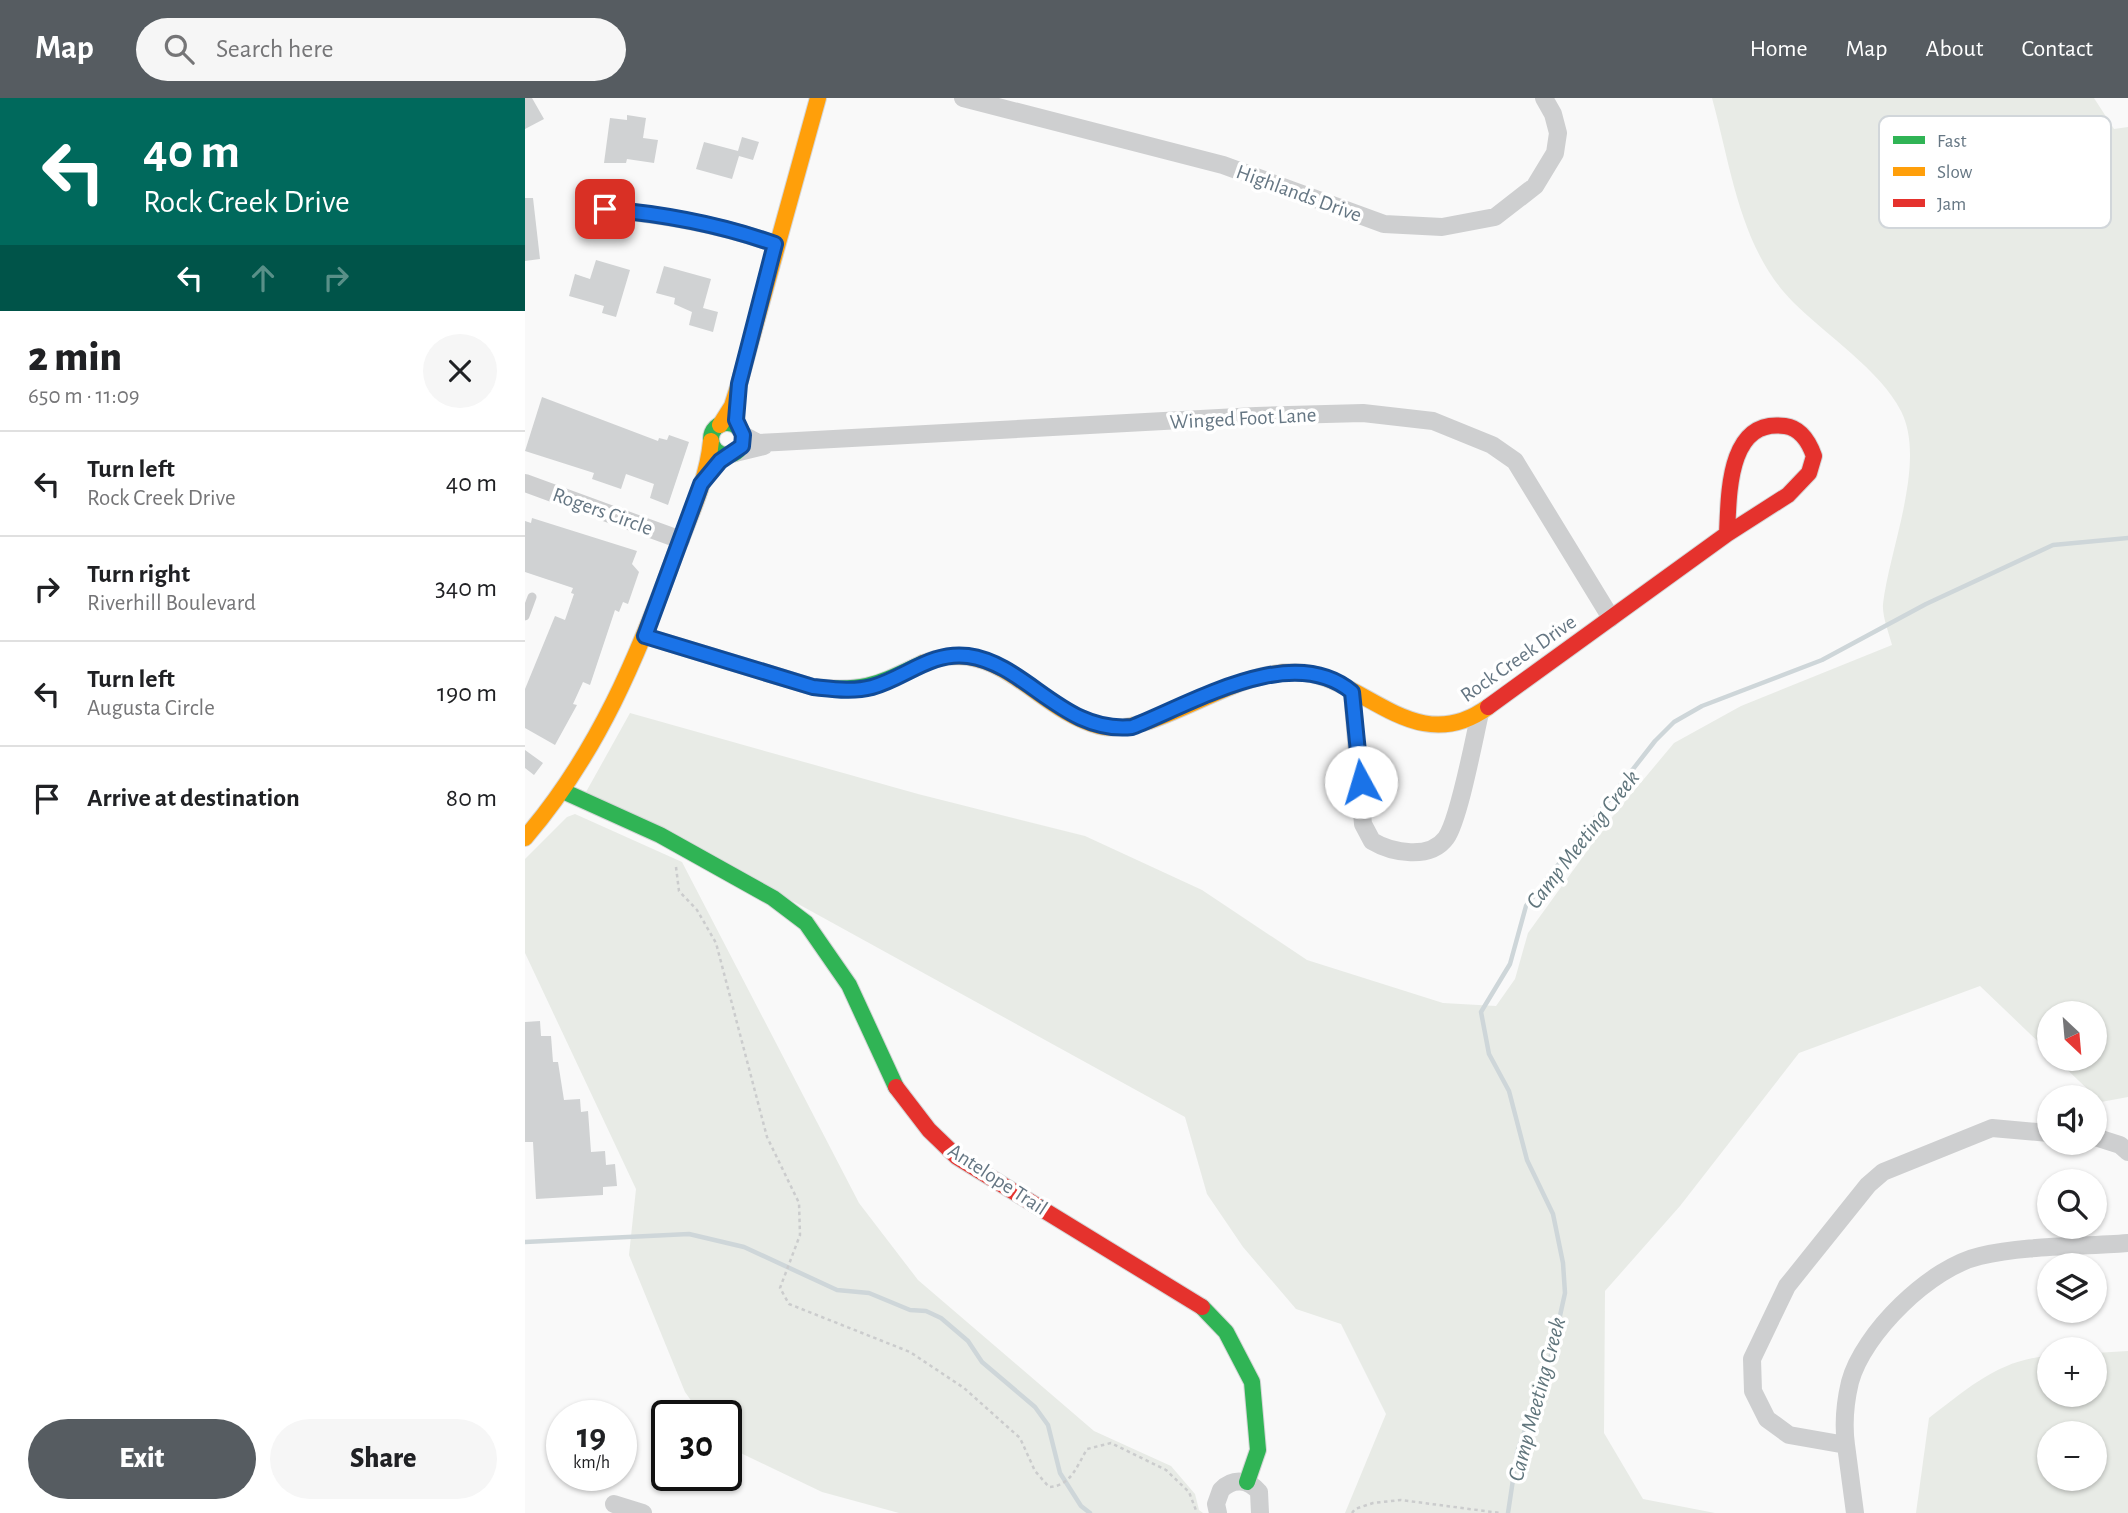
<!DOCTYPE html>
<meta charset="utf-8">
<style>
:root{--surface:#fff;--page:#f6f6f6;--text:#202124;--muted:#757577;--line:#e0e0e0;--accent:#565c61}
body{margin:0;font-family:"Alegreya Sans",sans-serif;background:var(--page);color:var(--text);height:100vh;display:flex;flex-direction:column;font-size:26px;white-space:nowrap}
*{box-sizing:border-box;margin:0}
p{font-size:23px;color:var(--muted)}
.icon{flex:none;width:38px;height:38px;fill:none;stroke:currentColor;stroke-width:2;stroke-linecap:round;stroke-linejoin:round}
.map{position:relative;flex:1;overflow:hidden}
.details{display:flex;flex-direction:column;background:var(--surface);width:525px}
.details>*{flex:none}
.hud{background:#00695c;color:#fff;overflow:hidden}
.needle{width:46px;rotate:154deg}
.fabs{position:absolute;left:1512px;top:903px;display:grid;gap:14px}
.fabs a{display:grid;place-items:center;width:70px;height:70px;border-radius:50%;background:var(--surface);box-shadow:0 2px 5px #0004;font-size:35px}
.speed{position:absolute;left:21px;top:1302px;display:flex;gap:14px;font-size:35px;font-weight:700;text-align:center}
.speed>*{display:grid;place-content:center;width:91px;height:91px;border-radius:50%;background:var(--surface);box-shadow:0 2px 5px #0004;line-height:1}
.speed small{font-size:18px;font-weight:400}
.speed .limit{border:4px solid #111;border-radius:10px;background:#fff;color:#111}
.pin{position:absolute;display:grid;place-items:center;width:60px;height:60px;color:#fff;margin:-30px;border-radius:14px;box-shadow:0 4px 10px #0006}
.me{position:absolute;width:77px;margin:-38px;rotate:354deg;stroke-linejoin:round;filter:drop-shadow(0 0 5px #0008)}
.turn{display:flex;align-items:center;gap:24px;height:147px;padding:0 28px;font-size:32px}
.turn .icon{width:91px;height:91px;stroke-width:2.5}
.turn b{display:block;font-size:49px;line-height:60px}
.lanes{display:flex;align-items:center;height:66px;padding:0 28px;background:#0003;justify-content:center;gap:35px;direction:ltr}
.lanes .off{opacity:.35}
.round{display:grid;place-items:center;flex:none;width:74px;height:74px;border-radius:37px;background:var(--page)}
.headline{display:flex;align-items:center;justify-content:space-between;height:119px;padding:0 28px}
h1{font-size:42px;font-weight:800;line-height:52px}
.action{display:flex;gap:14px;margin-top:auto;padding:14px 28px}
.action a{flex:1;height:80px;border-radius:42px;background:var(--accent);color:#fff;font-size:28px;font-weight:800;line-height:80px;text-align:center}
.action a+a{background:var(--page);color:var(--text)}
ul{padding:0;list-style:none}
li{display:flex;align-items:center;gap:21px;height:105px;padding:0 28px;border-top:2px solid var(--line)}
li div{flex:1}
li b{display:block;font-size:26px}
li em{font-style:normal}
header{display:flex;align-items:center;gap:42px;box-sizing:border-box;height:98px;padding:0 35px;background:var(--accent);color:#fff}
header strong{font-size:33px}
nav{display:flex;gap:38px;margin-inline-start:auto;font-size:24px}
.search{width:490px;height:63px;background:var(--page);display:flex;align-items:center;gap:18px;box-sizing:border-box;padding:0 24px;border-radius:38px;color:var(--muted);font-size:26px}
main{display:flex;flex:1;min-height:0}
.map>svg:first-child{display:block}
.green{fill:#e8ebe6;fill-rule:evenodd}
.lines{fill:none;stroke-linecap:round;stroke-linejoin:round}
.stream{stroke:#ced6d9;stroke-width:4.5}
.building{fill:#d0d2d3}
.fast-casing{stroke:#d5d6d7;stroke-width:18}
.slow-casing{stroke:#d5d6d7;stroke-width:18}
.jam-casing{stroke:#d5d6d7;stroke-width:18}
.path{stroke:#cbcccd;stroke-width:2.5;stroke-dasharray:3.5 3.5;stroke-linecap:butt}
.lane{stroke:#cecfd0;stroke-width:9}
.street{stroke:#cecfd0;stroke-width:18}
.fast{stroke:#30b455;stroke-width:16}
.slow{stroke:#ff9f0a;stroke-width:16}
.jam{stroke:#e5322d;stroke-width:16}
.route-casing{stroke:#114b97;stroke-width:18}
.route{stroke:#1a73e8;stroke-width:12}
.labels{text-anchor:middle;stroke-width:7;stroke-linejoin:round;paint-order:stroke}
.street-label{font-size:21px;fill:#657683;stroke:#fff}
.water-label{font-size:23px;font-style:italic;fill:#60757c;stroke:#fff}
.key{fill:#fff;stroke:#d1d6da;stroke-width:2}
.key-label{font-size:19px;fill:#657683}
</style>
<header>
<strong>Map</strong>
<div class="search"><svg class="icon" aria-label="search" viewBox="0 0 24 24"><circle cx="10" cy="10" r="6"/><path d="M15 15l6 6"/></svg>Search here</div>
<nav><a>Home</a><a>Map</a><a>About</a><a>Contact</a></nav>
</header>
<main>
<section class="details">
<div class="hud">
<div class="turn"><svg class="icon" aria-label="left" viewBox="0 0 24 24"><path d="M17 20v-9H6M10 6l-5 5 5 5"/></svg><div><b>40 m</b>Rock Creek Drive</div></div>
<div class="lanes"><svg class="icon" aria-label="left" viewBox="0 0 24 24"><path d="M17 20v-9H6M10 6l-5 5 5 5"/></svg><svg class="icon off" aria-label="ahead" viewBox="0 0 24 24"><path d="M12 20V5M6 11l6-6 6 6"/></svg><svg class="icon off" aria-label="right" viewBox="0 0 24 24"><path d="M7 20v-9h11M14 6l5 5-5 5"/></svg></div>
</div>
<div class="headline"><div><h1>2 min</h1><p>650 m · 11:09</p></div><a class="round"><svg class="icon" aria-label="close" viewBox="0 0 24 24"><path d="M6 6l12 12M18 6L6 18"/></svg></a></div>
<ul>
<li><svg class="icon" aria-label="left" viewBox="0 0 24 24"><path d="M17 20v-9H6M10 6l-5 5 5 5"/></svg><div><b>Turn left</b><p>Rock Creek Drive</p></div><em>40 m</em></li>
<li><svg class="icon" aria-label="right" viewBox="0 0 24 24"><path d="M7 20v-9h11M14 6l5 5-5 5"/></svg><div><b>Turn right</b><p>Riverhill Boulevard</p></div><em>340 m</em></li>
<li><svg class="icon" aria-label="left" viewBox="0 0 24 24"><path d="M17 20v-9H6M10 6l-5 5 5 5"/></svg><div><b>Turn left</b><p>Augusta Circle</p></div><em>190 m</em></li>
<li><svg class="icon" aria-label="arrive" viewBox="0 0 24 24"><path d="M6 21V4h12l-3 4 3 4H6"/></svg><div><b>Arrive at destination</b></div><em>80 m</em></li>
</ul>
<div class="action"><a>Exit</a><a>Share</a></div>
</section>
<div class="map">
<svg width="1603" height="1415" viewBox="0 0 1603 1415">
<rect width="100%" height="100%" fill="#f9f9f9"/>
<path class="green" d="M1187,0H1569L1589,31L1603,29V999L1576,1004L1531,961H1570V915H1524V954L1455,888L1274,955L1155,1108L1080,1193L1079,1335L1118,1401L1190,1415H820L861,1316L816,1226L771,1211L718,1149L682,1096L660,1019L275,807L61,694L105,615L393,696L560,738L677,792L782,862L918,905L971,908L990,881L1003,835L1083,724L1149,645L1216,608L1367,547C1364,535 1357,518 1358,506C1364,452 1402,364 1376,313C1356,273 1300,236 1268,204C1215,151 1206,69 1187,0Z
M50,716L157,764L334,1105L393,1182L569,1333L646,1368L670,1396L674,1412L678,1415H374L297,1394L201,1348V1318H177L160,1294L104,1157L111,1091L0,855V761L42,719Z
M1603,1253V1415H1391L1404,1320C1442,1291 1475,1261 1524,1258V1297H1570V1255ZM1524,1335H1570V1381H1524Z"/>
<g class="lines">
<path class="stream" d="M0,1144L164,1136L219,1149L312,1192L344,1195L385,1212L401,1213L416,1220L443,1243L457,1264L510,1309L523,1327L535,1375L556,1408L565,1415
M983,1415L992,1355L1027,1254L1040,1195L1038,1165L1028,1116L1002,1062L984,993L964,956L956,914L985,866L1001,808L1130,643L1149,624L1177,608L1297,562L1401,506L1528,447L1603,440"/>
</g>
<path class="building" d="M0,0H7L19,21L0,31Z
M102,17L121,20L118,40L133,42L129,65L102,61L101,65H79L85,20L102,22Z
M217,39L234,44L228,62L214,58L207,81L171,71L179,44L213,53Z
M0,100H8L15,161L0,163Z
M71,162L105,172L91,219L77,215L79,208L44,198L50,176L65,181Z
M139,168L186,181L178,210L193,214L188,234L164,227L167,214L149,206L150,200L131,195Z
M17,299L133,343L134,340L142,342L144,337L164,344L143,407L125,400L129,386L101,376L96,391L67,381L69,375L0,353Z
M7,420L112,453L107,466L114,474L103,506L98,504L94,514L90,512L65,587L58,584L48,606L52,607L30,647L0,630V591L30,518L40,522L49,496L46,495L48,490L0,474V423L6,425Z
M0,652L18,665L9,677L0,670Z
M15,923L16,938H26L28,964H33L39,1002L55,1001L56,1014L63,1013L66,1054L80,1053L81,1067L90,1066L92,1088L78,1089V1097L11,1101L8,1044H0V924Z"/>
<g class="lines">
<g class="fast-casing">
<path id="fast" d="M186 341a16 16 0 1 1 32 0a16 16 0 1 1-32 0Z
M120,538L288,589C341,594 351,587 398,565
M40,694L135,737L248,800L281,825L324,887L371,989
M677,1209L701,1234L727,1284L733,1352L722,1384"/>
</g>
<g class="slow-casing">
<path id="slow" d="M195,327L207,308L214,286L293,0
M398,565C472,535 510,611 574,628C626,642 707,571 771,574C837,576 889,663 963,609
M0,740C73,655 113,558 151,454C165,417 182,383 186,343"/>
</g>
<g class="jam-casing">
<path id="jam" d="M963,609L1202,436L1263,397L1284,375L1289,358C1284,344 1276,330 1260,328C1202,320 1204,397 1202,436
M371,989L404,1032L432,1059L677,1209"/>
</g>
<path class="path" d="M151,769L154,793L172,812L191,845L242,1039L274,1105L275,1137L255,1190L264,1206L385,1254L439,1290L495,1340L510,1373L524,1389C546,1388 552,1368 562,1351L586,1345L641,1372L664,1394L672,1415
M827,1415L830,1411L848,1405L876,1402L975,1415"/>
<path class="lane" d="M0,518L7,499"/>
<path class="street" d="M438,0L698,67L859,126L917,129L970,119L1010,88L1030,55L1033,35L1028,16L1019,0
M59,109C126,115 187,124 250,146
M218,337L233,345L253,344L731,318L838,315L908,323L967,347L990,363L1086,520
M210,355L239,348
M0,385L156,442
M827,594L838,726L847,743C867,755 905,762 921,740C934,722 949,641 955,615
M1524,1035L1467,1030L1358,1074L1343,1087L1262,1188L1227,1261L1228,1293L1242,1321L1264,1337L1321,1347C1318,1325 1320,1305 1325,1284C1338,1235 1406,1169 1455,1158C1502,1147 1555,1149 1603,1145
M1570,1039L1595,1047L1603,1054
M1321,1347L1330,1415
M89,1406L118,1415
M693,1415L691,1406L696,1392C708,1380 723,1381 734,1394L735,1415"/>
<use href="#fast" class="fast"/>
<use href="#slow" class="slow"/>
<use href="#jam" class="jam"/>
</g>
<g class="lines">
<g class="route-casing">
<path id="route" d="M80,111C140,116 194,126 250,146L214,286L211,322L218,337L217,348L195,363L176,386L120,538L288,589C308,591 328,594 347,589C380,580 406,553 443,558C502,566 538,636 607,629C670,604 768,544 827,594L836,684"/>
</g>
<use href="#route" class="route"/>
</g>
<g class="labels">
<g class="street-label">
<text transform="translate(774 95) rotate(20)" y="7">Highlands Drive</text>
<text transform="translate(718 320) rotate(-3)" y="7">Winged Foot Lane</text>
<text transform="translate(78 413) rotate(20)" y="7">Rogers Circle</text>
<text transform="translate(993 560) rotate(-35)" y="7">Rock Creek Drive</text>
<text transform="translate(473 1081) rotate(33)" y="7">Antelope Trail</text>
</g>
<g class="water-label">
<text transform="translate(1057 741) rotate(-52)" y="8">Camp Meeting Creek</text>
<text transform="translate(1011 1301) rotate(-75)" y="8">Camp Meeting Creek</text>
</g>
</g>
<rect x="1354" y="18" width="232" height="112" rx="10" class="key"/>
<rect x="1368" y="38" width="32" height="8" fill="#30b455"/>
<rect x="1368" y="69" width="32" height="9" fill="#ff9f0a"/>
<rect x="1368" y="101" width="32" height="8" fill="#e5322d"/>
<g class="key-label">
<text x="1412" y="49">Fast</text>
<text x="1412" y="80">Slow</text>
<text x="1412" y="112">Jam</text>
</g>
</svg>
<div class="fabs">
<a><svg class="needle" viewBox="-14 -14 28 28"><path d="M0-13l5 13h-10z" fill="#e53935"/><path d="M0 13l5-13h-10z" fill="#757577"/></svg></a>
<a><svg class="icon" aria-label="sound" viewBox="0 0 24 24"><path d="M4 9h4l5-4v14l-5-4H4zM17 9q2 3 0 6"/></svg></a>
<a><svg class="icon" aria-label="search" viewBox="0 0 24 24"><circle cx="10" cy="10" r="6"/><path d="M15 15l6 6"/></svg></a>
<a><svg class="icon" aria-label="layers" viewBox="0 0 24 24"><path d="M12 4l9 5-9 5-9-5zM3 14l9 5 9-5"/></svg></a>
<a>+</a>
<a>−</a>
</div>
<div class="speed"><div>19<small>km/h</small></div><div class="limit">30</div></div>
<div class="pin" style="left:80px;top:111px;background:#d93025"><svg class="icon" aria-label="arrive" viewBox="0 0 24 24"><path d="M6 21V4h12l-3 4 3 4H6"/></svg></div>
<svg class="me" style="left:836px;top:684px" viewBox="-20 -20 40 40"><circle r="19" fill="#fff"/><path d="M0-13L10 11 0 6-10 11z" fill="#1a73e8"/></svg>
</div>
</main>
